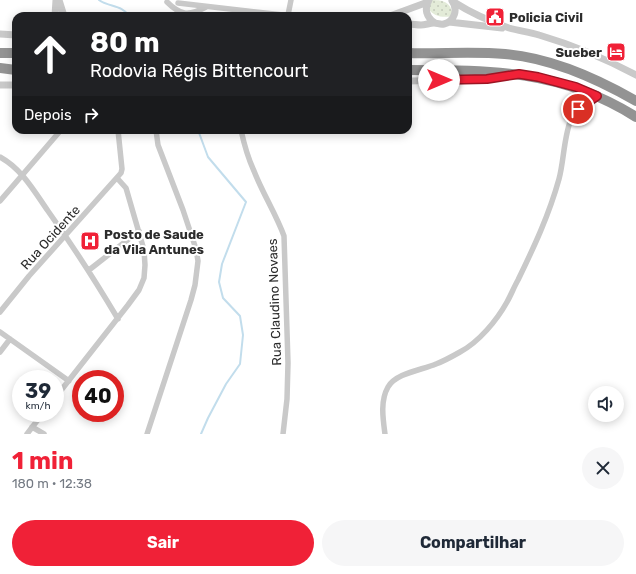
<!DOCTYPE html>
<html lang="pt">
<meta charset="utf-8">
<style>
:root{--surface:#fff;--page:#f6f6f7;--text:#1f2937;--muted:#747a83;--accent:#f02137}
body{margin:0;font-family:Rubik,sans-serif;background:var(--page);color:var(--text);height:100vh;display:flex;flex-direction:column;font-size:15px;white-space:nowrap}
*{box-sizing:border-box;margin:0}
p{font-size:13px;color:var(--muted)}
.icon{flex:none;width:22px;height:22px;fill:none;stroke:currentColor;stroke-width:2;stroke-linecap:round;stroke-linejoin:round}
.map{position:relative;height:434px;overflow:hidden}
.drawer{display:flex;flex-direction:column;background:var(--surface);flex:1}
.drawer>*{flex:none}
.top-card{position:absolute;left:12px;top:12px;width:400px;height:122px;border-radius:12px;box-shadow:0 2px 10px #0003;background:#202124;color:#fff;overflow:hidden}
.tools{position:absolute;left:588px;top:386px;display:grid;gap:8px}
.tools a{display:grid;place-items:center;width:36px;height:36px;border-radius:50%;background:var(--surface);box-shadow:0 2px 10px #0003;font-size:20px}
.speed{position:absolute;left:12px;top:370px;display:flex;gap:8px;font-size:20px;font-weight:700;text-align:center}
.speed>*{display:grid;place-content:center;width:52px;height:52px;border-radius:50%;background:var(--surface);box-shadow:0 2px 10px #0003;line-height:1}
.speed small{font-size:10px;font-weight:400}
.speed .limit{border:6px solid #d22;background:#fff;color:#111}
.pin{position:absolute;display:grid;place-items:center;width:34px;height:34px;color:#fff;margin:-17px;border:2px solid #fff;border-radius:50%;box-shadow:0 1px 4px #0007}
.me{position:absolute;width:44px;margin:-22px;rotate:90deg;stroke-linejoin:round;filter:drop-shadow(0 0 3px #0008)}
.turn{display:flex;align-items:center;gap:14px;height:84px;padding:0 12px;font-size:18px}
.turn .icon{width:52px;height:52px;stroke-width:2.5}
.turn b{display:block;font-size:28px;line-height:34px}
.then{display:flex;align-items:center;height:38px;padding:0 12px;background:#0003;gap:8px;font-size:15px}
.round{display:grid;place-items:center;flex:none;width:42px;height:42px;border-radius:21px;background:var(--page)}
.headline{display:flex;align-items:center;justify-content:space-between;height:68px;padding:0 12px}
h1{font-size:24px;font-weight:700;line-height:30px;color:var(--accent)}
.cta{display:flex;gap:8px;margin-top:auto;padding:8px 12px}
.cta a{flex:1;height:46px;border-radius:24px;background:var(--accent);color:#fff;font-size:16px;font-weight:700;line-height:46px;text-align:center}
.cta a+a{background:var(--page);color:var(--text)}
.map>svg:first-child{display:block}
.park{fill:url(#park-dots)}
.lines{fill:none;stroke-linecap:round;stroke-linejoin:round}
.stream{stroke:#c2ddec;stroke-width:2}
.minor{stroke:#c9c9c9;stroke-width:5.5}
.tertiary{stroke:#c9c9c9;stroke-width:7}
.motorway{stroke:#939393;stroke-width:10}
.route-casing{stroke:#9c1524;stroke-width:10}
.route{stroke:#f02137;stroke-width:7}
.labels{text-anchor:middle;stroke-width:4;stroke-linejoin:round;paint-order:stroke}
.poi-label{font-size:13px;font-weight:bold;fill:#2c2c2c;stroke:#fff;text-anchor:start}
.street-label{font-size:13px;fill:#2c2c2c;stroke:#fff}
</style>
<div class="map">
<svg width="636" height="434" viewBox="0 0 636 434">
<defs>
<pattern id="park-dots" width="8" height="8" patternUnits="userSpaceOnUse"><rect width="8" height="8" fill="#e3ebd8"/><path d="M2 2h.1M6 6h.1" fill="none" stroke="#c3caba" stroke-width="1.8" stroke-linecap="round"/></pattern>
</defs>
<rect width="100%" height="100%" fill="#fff"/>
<path class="park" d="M432,0C445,0 451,3 453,16C443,18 434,17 428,8Z"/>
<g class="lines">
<path class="stream" d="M99,0C108,7 123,5 129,16
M198,130L208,157L246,202L222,264L219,282L223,298L240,316L243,335L240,364L226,384L208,418L201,434"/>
<path class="minor" d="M167,2C181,16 189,16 206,7
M178,3L292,16
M288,15L291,0
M241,130C244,144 248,158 254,171C263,194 276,214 284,236L288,363L287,399L283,434
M0,157C22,169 34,191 48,211C73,246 96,282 118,319
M0,201L61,130
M89,270L139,231
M0,312L29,276L121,173L122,169L118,130
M0,332L69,381
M0,352L10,339
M55,398L128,305L139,290L144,278L145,265L144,250L126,188L117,178
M32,427L44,434
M27,434L43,413
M147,434L191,300L195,285L198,261L196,249L183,210L158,145L156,130
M385,434C383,419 380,401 388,387C396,373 422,370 436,364C444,361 453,356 460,352C479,342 497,320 507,302C511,295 514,287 518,280C534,247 549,215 559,179C564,161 564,133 572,117C577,107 588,102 597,96"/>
<path class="tertiary" d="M59,0L64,16
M429,0C424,9 426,17 435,23
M454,2C471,13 489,21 509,28C519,31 530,32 539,35C573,45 606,59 636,75
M55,16L56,0
M390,16L428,2
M449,22L502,28
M408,24C412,24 417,25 421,25C425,25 430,23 434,23C438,23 440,25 444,24C455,21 458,9 452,1
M0,34L16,35
M408,81C441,80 473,81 506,76
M0,85H16"/>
<path class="motorway" d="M0,53H16
M408,53C440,54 473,51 505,54C552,58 596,78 636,101
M0,68L16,70
M408,70C492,70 562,70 636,117"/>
</g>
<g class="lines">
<g class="route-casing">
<path id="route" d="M439,80L487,79L519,74L538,77L576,87L597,96L578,109"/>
</g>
<use href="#route" class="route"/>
</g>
<defs>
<g id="civic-square" transform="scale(1)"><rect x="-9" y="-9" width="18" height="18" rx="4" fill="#f02137" stroke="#fff"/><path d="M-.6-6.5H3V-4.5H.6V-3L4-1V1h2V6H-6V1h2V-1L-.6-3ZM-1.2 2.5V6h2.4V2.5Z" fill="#fff"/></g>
<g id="hotel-square" transform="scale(1)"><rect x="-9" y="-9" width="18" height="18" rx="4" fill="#f02137" stroke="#fff"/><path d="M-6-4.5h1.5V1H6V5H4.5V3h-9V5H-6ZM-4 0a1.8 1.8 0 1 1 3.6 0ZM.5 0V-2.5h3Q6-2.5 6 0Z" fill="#fff"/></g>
<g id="hospital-square" transform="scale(1)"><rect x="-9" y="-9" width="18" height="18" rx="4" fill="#f02137" stroke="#fff"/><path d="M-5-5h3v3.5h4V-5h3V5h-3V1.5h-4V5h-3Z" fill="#fff"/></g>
</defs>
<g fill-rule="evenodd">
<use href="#civic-square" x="495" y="17"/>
<use href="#hotel-square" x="616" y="52"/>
<use href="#hospital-square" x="90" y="241"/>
</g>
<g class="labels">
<g class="poi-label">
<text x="509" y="22">Policia Civil</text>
<text x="602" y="57" text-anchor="end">Sueber</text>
<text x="104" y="239">Posto de Saude<tspan x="104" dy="15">da Vila Antunes</tspan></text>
</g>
<g class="street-label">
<text transform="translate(50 237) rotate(-48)" y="5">Rua Ocidente</text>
<text transform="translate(274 302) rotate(-92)" y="5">Rua Claudino Novaes</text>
</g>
</g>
</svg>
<div class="tools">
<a><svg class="icon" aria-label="sound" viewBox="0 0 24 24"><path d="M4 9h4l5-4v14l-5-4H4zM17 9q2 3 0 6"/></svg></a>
</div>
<div class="speed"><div>39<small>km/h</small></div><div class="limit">40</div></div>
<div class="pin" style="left:578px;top:109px;background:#d93025"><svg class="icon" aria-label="arrive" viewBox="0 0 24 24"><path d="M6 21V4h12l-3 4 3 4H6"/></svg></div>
<svg class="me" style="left:439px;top:80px" viewBox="-20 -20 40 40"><circle r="19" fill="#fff"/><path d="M0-13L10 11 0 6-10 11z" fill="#f02137"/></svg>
<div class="top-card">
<div class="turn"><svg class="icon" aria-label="ahead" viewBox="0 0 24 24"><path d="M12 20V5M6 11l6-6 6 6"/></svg><div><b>80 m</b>Rodovia Régis Bittencourt</div></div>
<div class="then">Depois<svg class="icon" aria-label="right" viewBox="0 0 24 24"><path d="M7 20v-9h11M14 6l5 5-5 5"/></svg></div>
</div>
</div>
<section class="drawer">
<div class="headline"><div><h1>1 min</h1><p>180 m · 12:38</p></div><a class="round"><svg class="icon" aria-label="close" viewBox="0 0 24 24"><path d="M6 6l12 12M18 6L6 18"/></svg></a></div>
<div class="cta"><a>Sair</a><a>Compartilhar</a></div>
</section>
